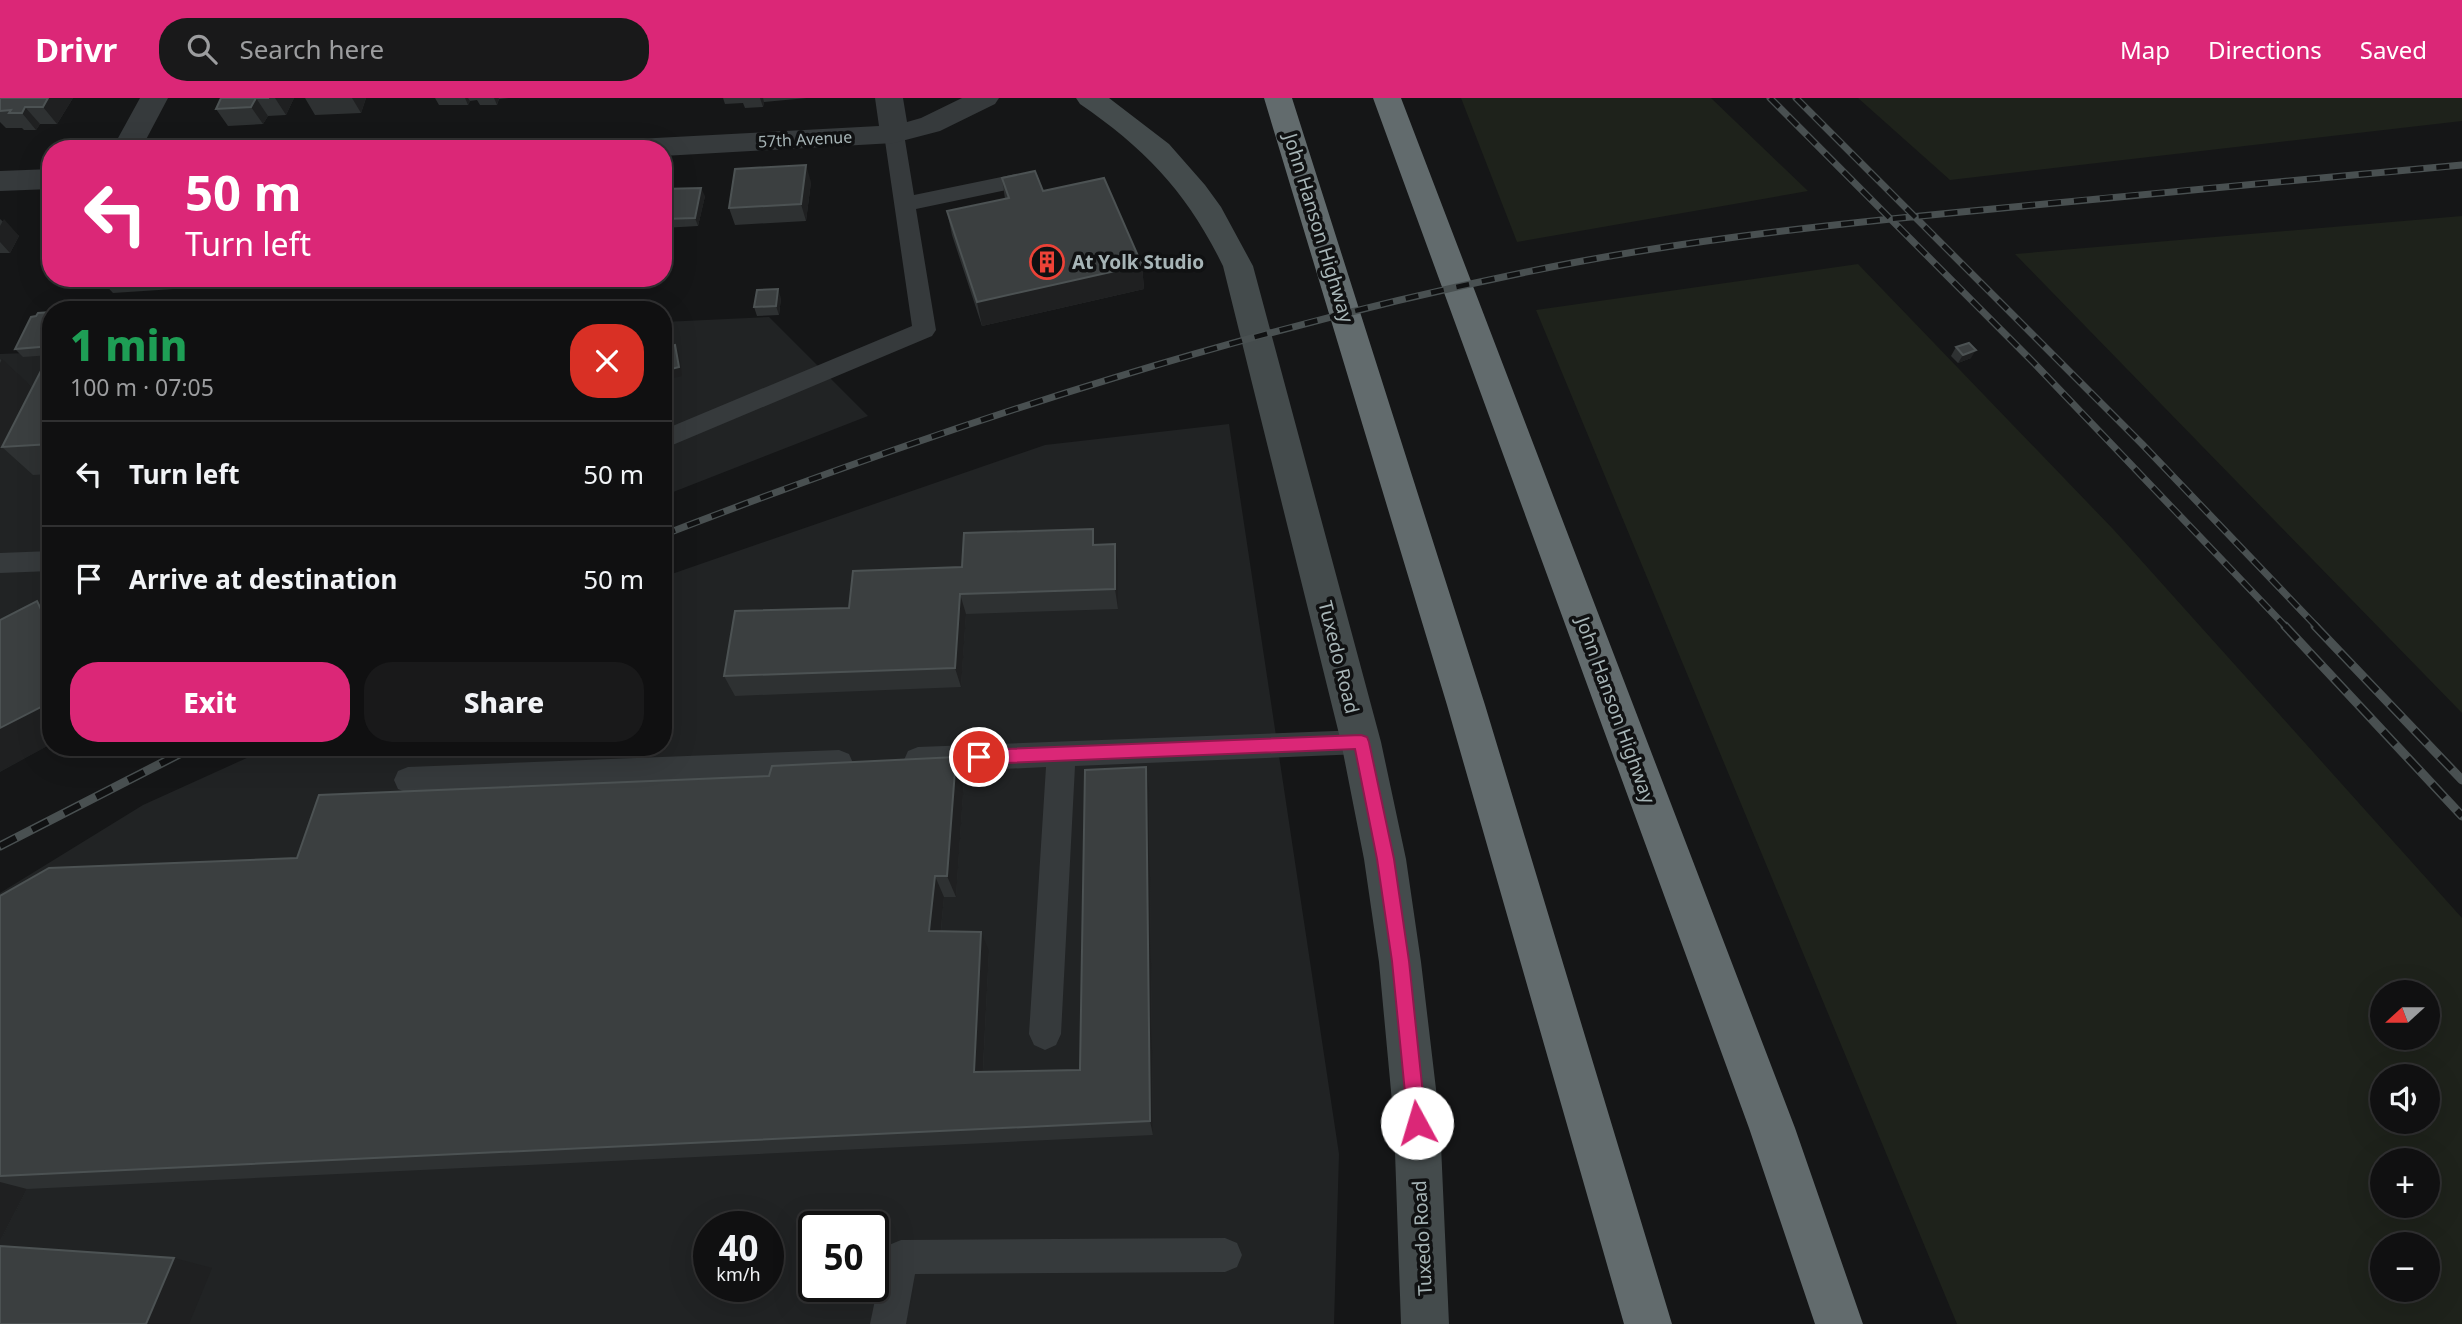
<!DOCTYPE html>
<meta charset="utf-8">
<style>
:root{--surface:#101011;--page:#19191a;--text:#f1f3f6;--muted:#9c9d9f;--line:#303031;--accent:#db2777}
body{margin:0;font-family:"Noto Sans",sans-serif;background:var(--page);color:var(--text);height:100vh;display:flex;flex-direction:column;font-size:26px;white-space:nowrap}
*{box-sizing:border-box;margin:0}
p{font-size:23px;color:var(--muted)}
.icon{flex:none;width:38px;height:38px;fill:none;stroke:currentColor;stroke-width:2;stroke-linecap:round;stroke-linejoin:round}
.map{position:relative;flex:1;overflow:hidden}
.details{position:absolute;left:42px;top:203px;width:630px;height:455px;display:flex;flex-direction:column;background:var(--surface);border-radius:28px;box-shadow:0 7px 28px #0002,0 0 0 2px var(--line)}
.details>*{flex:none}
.top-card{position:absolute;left:42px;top:42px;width:630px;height:147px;border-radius:28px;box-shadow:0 7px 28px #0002,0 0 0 2px var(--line);background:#db2777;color:#fff;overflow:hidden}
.needle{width:46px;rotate:249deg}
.buttons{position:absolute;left:2370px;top:882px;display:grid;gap:14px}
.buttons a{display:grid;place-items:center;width:70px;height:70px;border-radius:50%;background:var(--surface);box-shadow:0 7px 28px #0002,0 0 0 2px var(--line);font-size:35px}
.speed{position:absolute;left:693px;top:1113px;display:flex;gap:14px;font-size:35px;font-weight:700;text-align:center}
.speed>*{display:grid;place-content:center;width:91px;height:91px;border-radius:50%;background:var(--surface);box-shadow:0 7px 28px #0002,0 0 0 2px var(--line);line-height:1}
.speed small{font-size:18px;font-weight:400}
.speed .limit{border:4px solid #111;border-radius:10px;background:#fff;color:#111}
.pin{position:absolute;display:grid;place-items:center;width:60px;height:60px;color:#fff;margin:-30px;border:4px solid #fff;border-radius:50%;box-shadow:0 2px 7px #0007}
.me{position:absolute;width:77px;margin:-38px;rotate:354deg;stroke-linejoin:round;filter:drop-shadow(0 0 5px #0008)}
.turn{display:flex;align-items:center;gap:24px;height:147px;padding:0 28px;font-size:32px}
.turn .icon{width:91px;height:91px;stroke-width:2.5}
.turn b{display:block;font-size:49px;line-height:60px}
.round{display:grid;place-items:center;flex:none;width:74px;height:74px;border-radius:28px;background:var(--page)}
.headline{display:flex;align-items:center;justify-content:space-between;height:119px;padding:0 28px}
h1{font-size:42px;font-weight:800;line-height:52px;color:#1e9e55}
.action{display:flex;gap:14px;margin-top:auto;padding:14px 28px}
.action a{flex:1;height:80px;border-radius:28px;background:var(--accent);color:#fff;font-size:28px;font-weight:800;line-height:80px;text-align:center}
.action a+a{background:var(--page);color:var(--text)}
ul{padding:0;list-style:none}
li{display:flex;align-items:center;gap:21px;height:105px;padding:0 28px;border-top:2px solid var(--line)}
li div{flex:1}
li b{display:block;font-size:26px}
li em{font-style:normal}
header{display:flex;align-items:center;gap:42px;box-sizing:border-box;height:98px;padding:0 35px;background:var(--accent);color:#fff}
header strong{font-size:33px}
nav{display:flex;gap:38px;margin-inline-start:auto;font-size:24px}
.search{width:490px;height:63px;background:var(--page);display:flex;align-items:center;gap:18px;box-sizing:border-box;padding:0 24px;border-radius:28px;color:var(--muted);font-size:26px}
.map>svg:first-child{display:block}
.built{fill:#212324;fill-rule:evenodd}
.green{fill:#1e221b;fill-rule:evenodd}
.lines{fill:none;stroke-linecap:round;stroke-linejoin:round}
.lane{fill:#363a3c;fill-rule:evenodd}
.street{fill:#363a3c;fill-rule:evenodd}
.secondary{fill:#444b4c;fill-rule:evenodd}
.highway{fill:#626b6d;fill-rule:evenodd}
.rail-far1-casing{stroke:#495051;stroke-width:7}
.rail-casing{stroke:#495051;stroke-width:9}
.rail-far1{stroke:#101112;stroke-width:4.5;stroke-dasharray:13;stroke-linecap:butt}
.rail{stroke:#101112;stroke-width:6;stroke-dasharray:18;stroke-linecap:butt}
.wall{fill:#2e3132}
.shaded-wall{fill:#1f2021}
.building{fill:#3b3f40;stroke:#4c5253;stroke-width:2}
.route{fill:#db2777;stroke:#8e194d;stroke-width:2}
.labels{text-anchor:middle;stroke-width:7;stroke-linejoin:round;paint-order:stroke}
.far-street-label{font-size:16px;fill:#a7b5b7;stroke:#101112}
.street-label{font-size:19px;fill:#a7b5b7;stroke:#101112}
.poi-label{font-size:19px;font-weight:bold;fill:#a7b5b7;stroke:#101112;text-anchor:start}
</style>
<header>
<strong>Drivr</strong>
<div class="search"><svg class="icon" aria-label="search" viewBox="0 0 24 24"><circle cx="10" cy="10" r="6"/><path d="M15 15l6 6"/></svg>Search here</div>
<nav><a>Map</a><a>Directions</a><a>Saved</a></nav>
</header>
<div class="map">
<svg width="2462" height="1226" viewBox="0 0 2462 1226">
<rect width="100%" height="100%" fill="#151617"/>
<path class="built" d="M769,219L868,318L663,398V224Z
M51,254V646L0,674V256Z
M1229,326L1339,1056L1334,1226H0V795L143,707L271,649H663V479L1045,347ZM709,1129H768V1188H709ZM814,1129H873V1188H814Z"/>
<path class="green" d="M1461,0H1711L1808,93L1517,144Z
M1858,0H2462V23L1950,82Z
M2462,118V615L2015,156Z
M1858,166L2113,431L2462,820V1226H1957L1536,212ZM2382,894H2427V940H2382ZM2382,978H2427V1024H2382ZM2382,1062H2427V1108H2382ZM2382,1146H2427V1192H2382Z"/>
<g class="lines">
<path class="lane" d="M894,29L901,31L904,36L914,97L1016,76L1024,78L1027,83L1024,88L1016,90L916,111L936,232L932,238L663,351V332L912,228L884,36L887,31Z
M51,453V473L0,475V455Z
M1361,632L1371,635L1375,644L1371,653L1361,656L1075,668L1061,936L1056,947L1045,952L1034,947L1029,936L1046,669L918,675L908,671L904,662L908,653L918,649Z
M839,652L849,656L853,665L849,674L839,678L408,695L398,691L394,682L398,673L408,669Z
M1225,1140L1237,1145L1242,1157L1237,1169L1225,1174L915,1176L906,1226H870L884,1159L889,1147L901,1142Z"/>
<path class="street" d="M140,0H168L141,51H112Z
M875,0H903L907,24L921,20L962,0H999L995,6L940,33L894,45L663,58V51H604L608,44L618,42L879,28Z
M51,71V91L0,93V73Z"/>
<path class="secondary" d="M1076,0H1109L1169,46L1205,87L1221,109L1253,168L1381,644L1406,761L1421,864L1440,1025L1449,1226H1401L1394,1025L1379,864L1364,761L1341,644L1223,168C1188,96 1146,51 1080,6Z"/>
<path class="highway" d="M1264,0H1292L1485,607L1672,1226H1624L1447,607Z
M1373,0H1401L1795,1030L1863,1226H1815L1749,1030Z"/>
<g class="rail-far1-casing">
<path id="rail-far1" d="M1770,0L2034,265L2286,529
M1796,0L2142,346L2317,529
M663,437C961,322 1263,224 1577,164C1711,139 1846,125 1982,112C2142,96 2302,82 2462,67"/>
</g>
<g class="rail-casing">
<path id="rail" d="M2285,528L2462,718
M2315,528L2462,682
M0,748L193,649"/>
</g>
<use href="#rail-far1" class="rail-far1"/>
<use href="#rail" class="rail"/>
</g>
<path class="wall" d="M0,0H73L57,26H40L36,32H24L22,30H6L0,24Z
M221,0H294L286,17L268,18L263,26L228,28L216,11Z
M305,0H366L361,15L315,17Z
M435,0H509L499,1L497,7H480L477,2L470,3L468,7H439Z
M723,0H807L764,4L763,9L745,10L743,5L725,6Z
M1002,80L1043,93L1142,167L1144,191L982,228L952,137L947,113L1005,101Z
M811,84L806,123L735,127L729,110Z
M663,91L705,98L698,128L663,130Z
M0,121L19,138L10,155H0Z
M99,180H179L174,191L113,195Z
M781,200L779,217L757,218L754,209Z
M51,214V257L23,259L15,251L36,218Z
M1956,249L1971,260L1958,265L1951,258Z
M51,259V376L33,377L2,349L0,353V261L32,289Z
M1095,447L1118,467V511L966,516L961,589L735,598L724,578L849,510L962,469Z
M956,659L964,682L956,799H944L941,833L989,853L983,973L1080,972L1149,692L1153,1037L27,1091L0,1143V798L297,760L769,678Z"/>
<path class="shaded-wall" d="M48,0H73L57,26L43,9Z
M256,0L268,18L263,26L251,9Z
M275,0H294L286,17Z
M352,0H366L361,15Z
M465,0H468L470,3L468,7Z
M494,0H499L497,7Z
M760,0H763L764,4L763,9Z
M25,9L40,26L36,32L22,15Z
M806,67L811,84L806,123L801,106Z
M701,90L705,98L698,128L695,120Z
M4,121L19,138L10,155L0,144V128Z
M1142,167L1144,191L982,228L977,204Z
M165,180H179L174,191Z
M778,191L781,200L779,217L776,208Z
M349,205L354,212H346Z
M675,247L679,255L682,278L663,282V273Z
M1976,252L1971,260L1958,265L1963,257Z
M2,261L32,289L0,353V265Z
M1115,446L1118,467V511L1115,491Z
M960,496L966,516L961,589L955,570Z
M37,503L51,514V532Z
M51,604V646L0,673V630Z
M956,659L964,682L956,799L947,778Z
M1146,669L1149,692L1153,1037L1150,1023Z
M935,778L944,799L939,852L929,833Z
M981,834L989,853L982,989L974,974Z
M0,1084L27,1091L0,1143Z
M174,1160L212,1170L189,1226H146Z"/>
<path class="building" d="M0,0H48L43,9H25L22,15H9L11,12L0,13Z
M221,0H269H256L251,9L216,11Z
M806,67L801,106L729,110L735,71Z
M1035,73L1043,93L1104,80L1142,167L977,204L947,113L1009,100L1002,80Z
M701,90L695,120L663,121V91Z
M778,191L776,208L754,209L757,192Z
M349,205L346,212H326L329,206Z
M51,214V248L15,251L31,219L36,218L38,215Z
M1969,245L1976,252L1963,257L1956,249Z
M675,247L679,269L663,273V250Z
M48,259H51V346L2,349Z
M1093,431V447L1115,446V491L960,496L955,570L724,578L735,513L849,510L853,473L962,469L964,435Z
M37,503L51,532V604L0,630V522Z
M956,659L947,778H935L929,833L981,834L974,974L1080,972L1085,672L1146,669L1150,1023L0,1078V798L49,770L297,760L319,697L769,678L772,668Z
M0,1148L174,1160L146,1226H0Z"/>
<path class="route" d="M1361,637L1367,639L1369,644L1394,761L1409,863L1426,1025L1424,1031L1417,1034L1410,1031L1408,1025L1392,863L1377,761L1355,651L979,666L973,664L971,659L973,654L979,652Z"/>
<defs>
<g id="building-ring" transform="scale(1.75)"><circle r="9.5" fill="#101112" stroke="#ed4237" stroke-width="1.5"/><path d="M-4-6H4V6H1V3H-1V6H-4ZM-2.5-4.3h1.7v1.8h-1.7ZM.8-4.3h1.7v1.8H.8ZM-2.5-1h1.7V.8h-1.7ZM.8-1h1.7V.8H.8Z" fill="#ed4237"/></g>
</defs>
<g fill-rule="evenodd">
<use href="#building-ring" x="1047" y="164"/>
</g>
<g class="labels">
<g class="far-street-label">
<text transform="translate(805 41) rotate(-3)" y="6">57th Avenue</text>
</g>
<g class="street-label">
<text transform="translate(1319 130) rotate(73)" y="7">John Hanson Highway</text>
<text transform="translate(1339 559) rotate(76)" y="7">Tuxedo Road</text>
<text transform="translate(1616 612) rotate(70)" y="7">John Hanson Highway</text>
<text transform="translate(1422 1140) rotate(-93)" y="7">Tuxedo Road</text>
</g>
<g class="poi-label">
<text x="1072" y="171">At Yolk Studio</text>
</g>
</g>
</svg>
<div class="buttons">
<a><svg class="needle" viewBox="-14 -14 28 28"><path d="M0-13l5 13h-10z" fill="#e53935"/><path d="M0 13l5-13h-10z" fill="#9c9d9f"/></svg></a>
<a><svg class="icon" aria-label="sound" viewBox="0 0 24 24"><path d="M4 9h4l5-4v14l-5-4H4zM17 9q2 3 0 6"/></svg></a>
<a>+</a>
<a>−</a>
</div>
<div class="speed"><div>40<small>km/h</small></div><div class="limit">50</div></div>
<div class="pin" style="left:979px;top:659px;background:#d93025"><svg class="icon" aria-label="arrive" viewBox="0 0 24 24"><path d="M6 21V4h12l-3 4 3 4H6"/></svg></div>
<svg class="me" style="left:1417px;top:1025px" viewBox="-20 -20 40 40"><circle r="19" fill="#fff"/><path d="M0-13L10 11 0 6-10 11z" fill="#db2777"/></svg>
<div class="top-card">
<div class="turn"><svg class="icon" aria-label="left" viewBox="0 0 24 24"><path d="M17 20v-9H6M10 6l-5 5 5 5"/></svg><div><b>50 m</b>Turn left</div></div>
</div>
<section class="details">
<div class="headline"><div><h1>1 min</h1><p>100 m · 07:05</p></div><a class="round" style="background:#d93025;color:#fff"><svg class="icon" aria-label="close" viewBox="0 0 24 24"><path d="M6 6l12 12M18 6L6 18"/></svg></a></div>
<ul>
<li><svg class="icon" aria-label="left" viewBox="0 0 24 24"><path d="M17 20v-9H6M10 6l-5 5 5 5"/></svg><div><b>Turn left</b></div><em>50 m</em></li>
<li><svg class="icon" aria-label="arrive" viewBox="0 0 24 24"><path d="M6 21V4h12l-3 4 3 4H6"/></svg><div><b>Arrive at destination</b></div><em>50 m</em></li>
</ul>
<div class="action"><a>Exit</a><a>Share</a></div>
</section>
</div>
